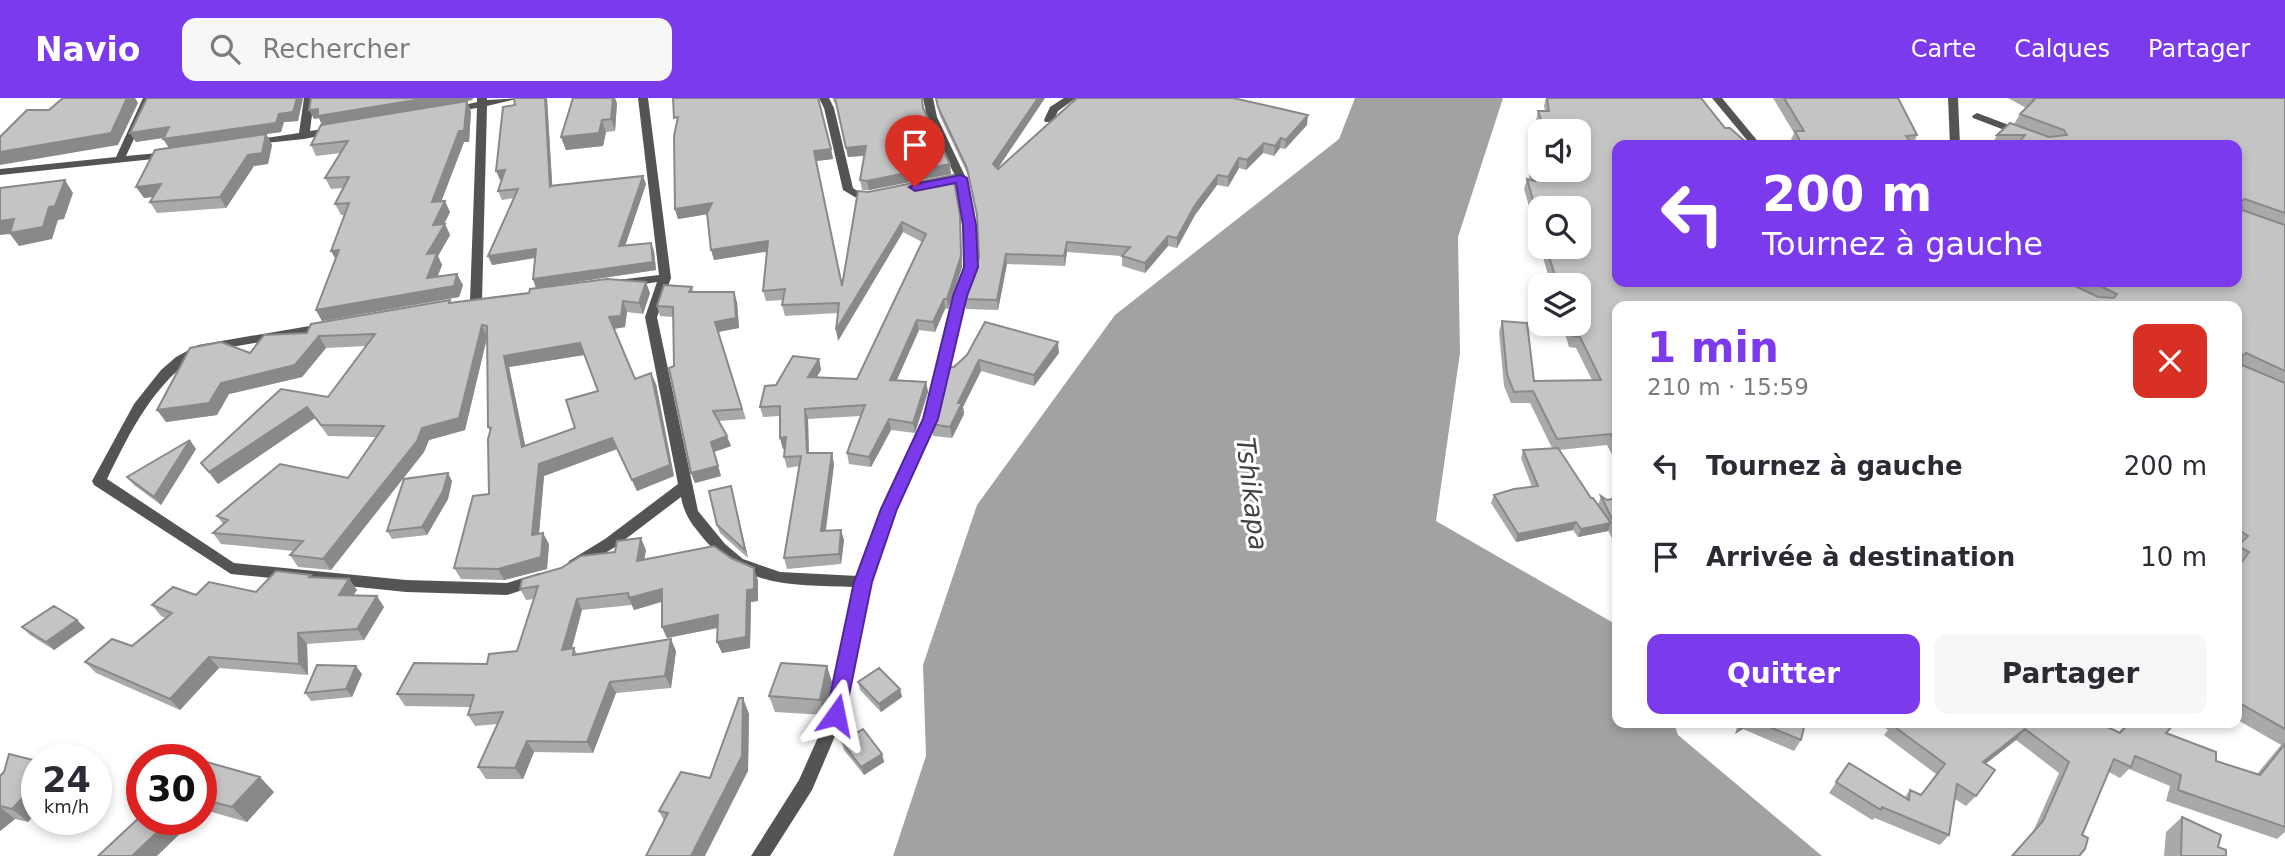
<!DOCTYPE html>
<html lang="fr">
<meta charset="utf-8">
<style>
:root{--surface:#fff;--page:#f7f7f7;--text:#2b2b33;--muted:#7c7c81;--accent:#7c3aed}
body{margin:0;font-family:"DejaVu Sans",sans-serif;background:var(--page);color:var(--text);height:100vh;display:flex;flex-direction:column;font-size:26px;white-space:nowrap}
*{box-sizing:border-box;margin:0}
p{font-size:23px;color:var(--muted)}
.icon{flex:none;width:38px;height:38px;fill:none;stroke:currentColor;stroke-width:2;stroke-linecap:round;stroke-linejoin:round}
.map{position:relative;flex:1;overflow:hidden}
.panel{position:absolute;left:1612px;top:203px;width:630px;height:427px;display:flex;flex-direction:column;background:var(--surface);border-radius:14px;box-shadow:0 4px 10px #0003}
.panel>*{flex:none}
.hud{position:absolute;left:1612px;top:42px;width:630px;height:147px;border-radius:14px;box-shadow:0 4px 10px #0003;background:#7c3aed;color:#fff;overflow:hidden}
.tools{position:absolute;left:1528px;top:21px;display:grid;gap:14px}
.tools a{display:grid;place-items:center;width:63px;height:63px;border-radius:14px;background:var(--surface);box-shadow:0 4px 10px #0003;font-size:35px}
.speed{position:absolute;left:21px;top:646px;display:flex;gap:14px;font-size:35px;font-weight:700;text-align:center}
.speed>*{display:grid;place-content:center;width:91px;height:91px;border-radius:50%;background:var(--surface);box-shadow:0 4px 10px #0003;line-height:1}
.speed small{font-size:18px;font-weight:400}
.speed .limit{border:10px solid #d22;background:#fff;color:#111}
.pin{position:absolute;display:grid;place-items:center;width:60px;height:60px;color:#fff;margin:-72px -30px;border-radius:50% 50% 50% 0;rotate:-45deg;box-shadow:0 0 7px #0007}
.pin .icon{rotate:45deg}
.me{position:absolute;width:77px;margin:-38px;rotate:12deg;stroke-linejoin:round;filter:drop-shadow(0 0 5px #0008)}
.turn{display:flex;align-items:center;gap:24px;height:147px;padding:0 35px;font-size:32px}
.turn .icon{width:91px;height:91px;stroke-width:2.5}
.turn b{display:block;font-size:49px;line-height:60px}
.round{display:grid;place-items:center;flex:none;width:74px;height:74px;border-radius:14px;background:var(--page)}
.headline{display:flex;align-items:center;justify-content:space-between;height:119px;padding:0 35px}
h1{font-size:42px;font-weight:700;line-height:52px;color:var(--accent)}
.primary-button{display:flex;gap:14px;margin-top:auto;padding:14px 35px}
.primary-button a{flex:1;height:80px;border-radius:14px;background:var(--accent);color:#fff;font-size:28px;font-weight:700;line-height:80px;text-align:center}
.primary-button a+a{background:var(--page);color:var(--text)}
ul{padding:0;list-style:none}
li{display:flex;align-items:center;gap:21px;height:91px;padding:0 35px}
li div{flex:1}
li b{display:block;font-size:26px}
li em{font-style:normal}
header{display:flex;align-items:center;gap:42px;box-sizing:border-box;height:98px;padding:0 35px;background:var(--accent);color:#fff}
header strong{font-size:33px}
nav{display:flex;gap:38px;margin-inline-start:auto;font-size:24px}
.search{width:490px;height:63px;background:var(--page);display:flex;align-items:center;gap:18px;box-sizing:border-box;padding:0 24px;border-radius:14px;color:var(--muted);font-size:26px}
.map>svg:first-child{display:block}
.water{fill:#a2a2a2}
.lines{fill:none;stroke-linecap:round;stroke-linejoin:round}
.minor{fill:#545454;fill-rule:evenodd}
.wall{fill:#a9a9a9;fill-rule:evenodd}
.shaded-wall{fill:#898989}
.building{fill:#c4c4c4;stroke:#898989;stroke-width:2;fill-rule:evenodd}
.route{fill:#7c3aed;stroke:#51269a;stroke-width:2}
.labels{text-anchor:middle;stroke-width:6;stroke-linejoin:round;paint-order:stroke}
.water-label{font-size:26px;font-style:italic;fill:#434343;stroke:#fff}
</style>
<header>
<strong>Navio</strong>
<div class="search"><svg class="icon" aria-label="search" viewBox="0 0 24 24"><circle cx="10" cy="10" r="6"/><path d="M15 15l6 6"/></svg>Rechercher</div>
<nav><a>Carte</a><a>Calques</a><a>Partager</a></nav>
</header>
<div class="map">
<svg width="2285" height="758" viewBox="0 0 2285 758">
<rect width="100%" height="100%" fill="#fff"/>
<path class="water" d="M1355,0H1503L1458,139L1460,255L1436,423L1617,527V625H1674L1678,637L1822,758H893L926,658L923,567L977,407L1115,217L1339,41Z"/>
<g class="lines">
<path class="minor" d="M143,0H153L126,58L169,54L173,55V59L0,77V71L116,59Z
M304,0H314L310,33L335,29L339,30V34L304,41L248,47V43L252,42L299,35Z
M477,0H487V2L521,0L487,8L482,203L476,207L470,203L477,10L452,14L447,11L477,4Z
M638,0H648L671,180L657,219L698,413L725,446L743,461L780,474L858,478L882,411L924,321L954,198L965,169L964,127L956,80L927,19L923,0H933L937,19L966,80L976,127L977,169L966,198L938,321L896,411L871,484L844,617L812,692L770,758H751L799,682L828,617L854,489C795,487 745,491 704,441C692,426 685,419 681,399L615,449L579,471H569L567,467L569,463L605,441L678,386L645,219L657,184L617,190L611,186L617,182L659,177Z
M819,0H829L834,10L853,90L862,96H877V100L860,102L843,92L824,10Z
M1064,0H1076L1058,13L1053,24H1045L1044,22L1050,9Z
M1712,0H1722L1761,47H1751Z
M1948,0H1958L1960,47H1950Z
M1977,15L2057,45L2058,47H2044L1973,20L1972,18Z
M327,225L333,229L331,232L202,254C154,284 131,332 107,381L234,465L406,482L507,485L539,475L544,477L547,481L544,485L507,497L406,494L231,476L94,387L92,383L134,306L161,272L176,259L198,247Z"/>
</g>
<path class="wall" d="M147,0H303L298,23L284,24L281,34L266,36L272,47L268,66L254,68L226,110L157,115L150,104L153,99L144,100L169,50L164,40L136,44L130,35Z
M311,0H473L472,2L467,3L471,14L469,44H464L441,103L450,114L444,126H445L450,137L438,158L442,167L437,179L463,187L459,199L322,223L316,212L335,161L344,117H341L335,106L343,90L331,91L325,80L341,55L316,58L311,47L322,27L319,20L314,21Z
M514,0H547L552,87L646,86L625,148L651,145L654,153L656,172L536,190L533,181L535,160L492,167L514,100L502,102L498,93L502,81L500,82L515,7Z
M832,0H922L923,10L951,76L869,92H862L860,82L864,58L848,59L837,9Z
M935,0H1045L998,70L1307,27L1285,51L1280,50L1274,58L1263,55L1246,72L1239,70L1228,89L1217,87L1195,117L1177,150L1168,148L1145,175L1122,168V158L1067,154L1065,168L1007,166L998,212L966,211L964,201L979,159L978,122L969,79L940,18Z
M1546,0H1701L1617,184H2236V47H1992L1997,37L2014,26L2020,16L2026,10L2008,0H2285V734L2277,741L2166,703L2170,688L2129,671L2120,680L2109,674L2082,737L2079,758H2011L2033,734L2059,675L2016,642L1985,666L1976,698L1966,708L1955,701L1949,737L1940,747L1875,720L1872,722L1829,695L1849,665L1905,699L1910,692L1921,697L1936,676L1884,637L1888,632L1877,625H2099L2119,634L2127,625H2175L2166,635L2216,663L2257,676L2281,647L2236,621V468L2239,465L2236,464V208H1617V366L1607,347L1559,352L1591,400L1598,407L1601,398L1607,402L1617,400V451L1608,432V433L1578,439L1573,432L1516,444L1491,405L1494,397L1532,389L1521,360L1523,352L1552,350L1530,305H1511L1504,288L1499,234L1502,223L1534,283L1592,282L1576,250L1569,249L1562,226H1578V187H1551L1540,149H1578L1540,110V147L1524,91L1527,81H1530L1529,79L1534,56L1540,72L1578,33H1540V36L1536,23L1538,13H1545L1544,8Z
M1773,0H1898L1917,37L1913,47H1792L1790,44L1794,35Z
M617,5L615,33L606,34L603,48L566,52L561,39Z
M676,28L831,51L833,61L816,63L842,188L858,93L960,117L962,169L948,211H945L935,234L919,232L896,283L926,284L928,294L915,335L891,332L871,369L849,366L847,355L861,318L808,321L809,355L834,366L826,433L844,442L841,466L787,471L784,460L799,368L787,370L784,359L785,350L783,351L780,340V318L763,319L760,309L776,287L819,261L821,272L816,280L857,281L922,144L903,134L838,243V215L785,218L782,207L783,202L766,203L763,193L767,153L714,162L708,116L678,121L675,111Z
M692,189L694,194L737,204L739,230L718,234L746,321L719,323L731,348L714,354L721,378L695,385L691,375L674,268L673,219L660,218L657,208Z
M650,195L643,216L627,214L625,229L614,231L635,281L656,286L674,378L637,393L617,351L544,378L539,435L549,446L547,471L504,482L461,481L454,470L489,396L490,333L488,329L487,240L465,332L429,342L424,354L331,472L298,469L290,457L294,453L221,446L213,435L223,426L217,418L348,380L376,339L328,338L315,320L218,386L201,365L328,299L366,248L326,250L302,279L229,296L217,317L166,324L250,255L307,235L451,205ZM584,257L598,293L575,330L525,348L509,269Z
M1059,255L1034,288L981,273L963,309L964,316L952,340L933,338L931,326L939,310L954,269L967,257Z
M196,351L161,407L134,387L127,379Z
M452,383L448,401L427,437L392,441L387,433Z
M731,388L733,396L748,460L720,435L717,427Z
M646,452L644,461L758,482V503L751,504L750,550L722,555L717,544V530L667,540L662,529V504L634,512L632,507L582,512L572,551L574,550L577,556L676,553L671,590L616,595L593,655L534,654L523,681H486L478,669L498,626L475,628L468,617L470,609L405,608L397,596L487,566L517,553L534,501L526,502L520,491Z
M313,479L349,481L357,492L353,497L384,509L364,542L307,546L308,577L219,570L180,612L96,575L85,564L132,548L165,520L161,518L152,507L196,497L256,494Z
M77,522L85,530L54,552L30,537L22,529Z
M362,576L352,599L311,603L305,595Z
M832,584L825,617L775,614L769,598Z
M858,584L900,591L902,599L881,614L860,592Z
M749,616L748,673L664,723L659,713L710,680Z
M1738,625H1805L1801,642L1794,653L1743,631L1735,636Z
M842,644L882,656L884,664L864,677L844,652Z
M37,663V714L28,724L15,721L0,733V678Z
M201,665L274,694L247,724L201,711Z
M2182,719L2218,749L2226,758H2164L2166,734Z"/>
<path class="shaded-wall" d="M127,0H135L138,5L118,47L0,67V54Z
M297,0H303L298,23L284,24L281,34L266,36L272,47L268,66L254,68L226,110L220,99L248,57L169,50L163,41L279,16Z
M428,0H473L472,2L322,27L319,20L314,21L309,12Z
M545,0H547L553,99L550,90Z
M613,0H615L617,5L615,33L611,21Z
M1038,0H1045L994,76L993,66Z
M467,3L471,14L469,44H464L437,115L432,104Z
M1308,17L1307,27L1285,51L1286,42Z
M602,22L606,34L603,48L566,52L561,39Z
M169,29L174,38L136,44L130,35Z
M1281,40L1280,50L1274,58L1275,48Z
M1264,45L1263,55L1246,72L1247,62Z
M866,48L868,57L848,59L846,50Z
M831,51L833,61L816,63L814,53Z
M1239,60V70L1228,89V79Z
M950,66L951,76L869,92L867,83Z
M505,72L508,80L500,82L496,73Z
M1218,77L1217,87L1195,117L1177,150V140L1195,107Z
M643,78L646,86L622,157L619,148Z
M65,82L73,95L64,121L58,122L52,141L19,148L10,136L0,137V123Z
M161,86L168,97L144,100L136,89Z
M445,103L450,114L438,138L433,127Z
M712,105L714,115L678,121L675,111Z
M960,117L962,169L948,211L947,201Z
M902,124L903,134L838,243L836,232Z
M445,126L450,137L438,158L442,167L433,191L427,180V156Z
M1168,138V148L1145,175V165Z
M768,143L771,153L714,162L711,152Z
M1067,144V154L1065,168L1064,158Z
M651,145L654,153L656,172L536,190L533,181Z
M536,151L540,159L492,167L488,158Z
M339,152L337,164L331,153Z
M1006,156L1007,166L998,212L997,202Z
M457,176L463,187L459,199L322,223L316,212Z
M646,184L650,195L643,216L639,205Z
M734,194L737,204L739,230L718,234L715,224Z
M944,201L945,211L935,234L933,224Z
M623,203L627,214L625,229L613,231L609,219Z
M917,222L919,232L892,293L890,282Z
M482,227L487,239L465,332L429,342L424,354L331,472L323,461L422,330Z
M319,238L326,250L302,279L229,296L217,317L166,324L157,312L221,285Z
M1058,244L1059,255L1034,288V277Z
M580,245L584,257L509,269L528,361L522,349L504,258Z
M819,261L821,272L810,290L808,279Z
M979,262L981,273L963,309L964,316L952,340L950,329L958,305Z
M651,275L656,286L674,378L637,393L632,382Z
M926,284L928,294L915,335L913,325Z
M307,309L315,320L218,386L209,374Z
M805,311L808,321L809,366L807,355Z
M889,321L891,332L871,369L869,359Z
M727,338L731,348L714,354L721,378L695,385L691,375L711,344Z
M786,339L789,350L783,351L780,340Z
M612,340L617,351L544,378L538,448L532,437L539,366Z
M190,342L196,351L161,407L154,399Z
M832,355L834,366L824,444L821,433Z
M448,375L452,383L448,401L427,437L422,429Z
M731,388L733,396L748,460L745,452Z
M1576,424L1573,432L1516,444L1518,436Z
M1611,425L1608,433L1578,439L1581,431Z
M841,432L844,442L841,466L839,456Z
M543,435L549,446L547,471L504,482L498,471Z
M641,440L646,452L642,475L637,463Z
M754,470L758,482V503L751,504L750,550L722,555L717,544L747,492Z
M349,481L357,492L346,508L339,497Z
M662,491L667,502L634,512L629,500Z
M377,498L384,509L364,542L357,531Z
M577,501L582,512L568,563L562,552Z
M718,517L722,529L667,540L662,529Z
M77,522L85,530L54,552L46,544Z
M298,535L307,546L308,577L299,566Z
M671,541L676,553L671,590L665,578Z
M209,559L219,570L180,612L170,601Z
M356,568L362,576L352,599L346,591Z
M827,568L832,584L825,617L820,602Z
M610,584L616,595L593,655L587,644Z
M900,591L902,599L881,614L879,606Z
M743,600L749,616L748,673L705,758H691Z
M1742,625H1747L1743,631L1735,636Z
M2025,631L2016,642L1974,675L1983,664Z
M527,643L534,654L523,681L515,670Z
M882,656L884,664L864,677L861,669Z
M260,679L274,694L247,724L232,709Z
M24,698L37,708V714L28,724L12,711Z
M0,709L15,721L0,733Z
M171,721H179L187,729L157,758H132Z"/>
<path class="building" d="M63,0H127L111,35L0,54V39L27,12H49Z
M147,0H297L293,14L279,16L276,25L163,41L169,29L130,35Z
M311,0H428L318,18V11L309,12Z
M514,0H545L550,90V88L643,78L619,148L651,145L653,164L533,181L536,151L488,158L518,91L498,93L505,72L496,73L503,9L515,7Z
M573,0H613L611,21L602,22L599,35L561,39Z
M673,0H818L831,51L814,53L842,188L858,93L868,94L953,77L960,117L961,158L947,201H944L933,224L917,222L890,282L926,284L913,325L889,321L869,359L847,355L865,307L805,311L807,355H832L821,433L841,432L839,456L784,460L801,358L784,359L786,339L780,340V308L760,309L765,288L776,287L793,258L819,261L808,279L857,281L926,136L902,124L836,232L839,205L782,207L785,191L763,193L768,143L711,152L707,115L712,105L675,111L674,38L678,19L674,20Z
M835,0H922L923,10L950,66L867,83L860,82L866,48L846,50Z
M936,0H1038L993,66L998,71L1077,0H1233L1308,17L1286,42L1281,40L1275,48L1264,45L1247,62L1239,60L1228,79L1218,77L1195,107L1177,140L1168,138L1145,165L1122,158L1130,149L1067,144L1064,158L1006,156L997,202L964,201L979,159L977,117L967,70L938,9Z
M1547,0H1701L1725,30H1730L1749,47H1617V184H2067L2098,199L2114,200L2117,196L2092,184H2236V47H2017L2025,37H1997L2010,25L2049,39L2067,37L2064,32L2020,16L2035,1L2032,0H2285V115L2245,101L2241,103L2242,112L2285,127V273L2246,255L2242,258V267L2285,285V631L2236,603V472L2249,454L2238,448L2248,438L2236,430V208H1617V347L1611,336L1557,341L1533,293L1514,294L1507,276L1502,223L1527,225L1534,283L1601,282L1580,239L1573,238L1569,226H1578V187H1558L1546,149H1578V110H1540V127L1527,81L1535,83L1532,68H1537L1534,56H1540V72H1578V33H1545L1538,13H1549Z
M1784,0H1898L1917,37L1906,38L1913,47H1802L1795,33H1804Z
M467,3L464,33H459L432,104L445,103L433,127L445,126L427,156L437,155L427,180L457,176L454,188L316,212L339,152L331,153L349,105L335,106L349,79L325,80L348,43L311,47L321,27Z
M266,36L262,55L248,57L220,99L150,104L161,86L136,89L155,52Z
M65,82L55,108L49,109L43,129L10,135L14,121L0,123V90Z
M607,181L646,184L639,205L623,203L621,218L609,219L635,281L651,275L670,367L632,382L612,340L539,366L532,437L543,435L541,459L498,471L454,470L473,398L489,396L488,341L491,330L488,329L487,228L482,227L459,320L422,330L417,343L323,461L290,457L303,443L213,435L228,422L217,418L280,366L348,380L384,328L321,327L307,309L209,374L201,365L281,291L328,299L375,236L319,238L295,267L221,285L209,305L157,312L190,250L221,244L250,255L264,237L307,235L311,226L450,202L449,205L529,195L530,191ZM580,245L598,293L566,302L575,330L522,349L504,258Z
M664,187L692,189L689,194H734L736,220L715,224L742,311L713,313L727,338L711,344L718,368L691,375L669,270L674,268L673,209L657,208Z
M985,224L1058,244L1034,277L979,262L958,305H962L950,329L931,326L939,310L947,276L951,269H954L967,257Z
M190,342L154,399L127,379Z
M1558,350L1591,400H1593L1611,425L1581,431L1576,424L1518,436L1494,397L1514,391L1538,388L1523,352Z
M448,375L443,393L422,429L387,433L404,381Z
M731,388L745,452L717,427L709,393Z
M1601,398L1607,402L1617,400V431Z
M641,440L637,463L714,448L731,460L754,470V491L747,492L746,539L717,544L718,517L662,529V491L629,500L628,495L577,501L562,552L574,550L573,557L671,541L665,578L610,584L587,644L527,643L515,670L478,669L503,614L468,617L474,597L397,596L414,565L487,566L489,556L517,553L538,488L520,491L522,481L561,470L581,458L615,454L617,443Z
M276,473L311,477L309,479L349,481L339,497L377,498L357,531L298,535L299,566L209,559L170,601L85,564L112,541L132,548L172,515L152,507L173,489L196,497L209,484L256,494Z
M54,508L77,522L46,544L22,529Z
M781,565L827,568L820,602L769,598Z
M317,567L356,568L346,591L305,595Z
M879,570L900,591L879,606L858,584Z
M739,600H743L742,658L691,758H646L668,715L659,713L681,674L710,680Z
M1760,625H1805L1801,642Z
M1894,625H2099L2120,635L2129,625H2175L2166,635L2216,654V663L2260,677L2285,646V729L2178,692L2181,677L2135,658L2131,669L2114,661L2082,737L2088,740L2085,751L2079,758H2012L2043,723L2069,664L2025,631L1983,664L1995,672L1976,698L1957,686L1949,737L1882,709L1881,712L1836,684L1849,665L1909,702L1910,692L1921,697L1945,666L1892,627Z
M863,631L882,656L861,669L842,644Z
M9,656L37,663V701L24,698L12,711L0,708V678L4,674Z
M203,663L260,679L232,709L201,701V665Z
M142,717V721H171L132,758H98Z
M2182,719L2221,737L2218,749L2226,752V758H2181Z"/>
<path class="route" d="M961,77L967,80L976,127L978,169L967,198L938,321L897,411L872,484L845,617L842,623L836,625L829,623L826,617L854,484L881,411L923,321L953,198L964,169L963,127L956,85L915,93L909,89L915,86Z"/>
<g class="labels">
<g class="water-label">
<text transform="translate(1252 396) rotate(83)" y="9">Tshikapa</text>
</g>
</g>
</svg>
<div class="tools">
<a><svg class="icon" aria-label="sound" viewBox="0 0 24 24"><path d="M4 9h4l5-4v14l-5-4H4zM17 9q2 3 0 6"/></svg></a>
<a><svg class="icon" aria-label="search" viewBox="0 0 24 24"><circle cx="10" cy="10" r="6"/><path d="M15 15l6 6"/></svg></a>
<a><svg class="icon" aria-label="layers" viewBox="0 0 24 24"><path d="M12 4l9 5-9 5-9-5zM3 14l9 5 9-5"/></svg></a>
</div>
<div class="speed"><div>24<small>km/h</small></div><div class="limit">30</div></div>
<div class="pin" style="left:915px;top:89px;background:#d93025"><svg class="icon" aria-label="arrive" viewBox="0 0 24 24"><path d="M6 21V4h12l-3 4 3 4H6"/></svg></div>
<svg class="me" style="left:836px;top:617px" viewBox="-20 -20 40 40"><path d="M0-17L14 15 0 8-14 15z" fill="#7c3aed" stroke="#fff" stroke-width="4"/></svg>
<div class="hud">
<div class="turn"><svg class="icon" aria-label="left" viewBox="0 0 24 24"><path d="M17 20v-9H6M10 6l-5 5 5 5"/></svg><div><b>200 m</b>Tournez à gauche</div></div>
</div>
<section class="panel">
<div class="headline"><div><h1>1 min</h1><p>210 m · 15:59</p></div><a class="round" style="background:#d93025;color:#fff"><svg class="icon" aria-label="close" viewBox="0 0 24 24"><path d="M6 6l12 12M18 6L6 18"/></svg></a></div>
<ul>
<li><svg class="icon" aria-label="left" viewBox="0 0 24 24"><path d="M17 20v-9H6M10 6l-5 5 5 5"/></svg><div><b>Tournez à gauche</b></div><em>200 m</em></li>
<li><svg class="icon" aria-label="arrive" viewBox="0 0 24 24"><path d="M6 21V4h12l-3 4 3 4H6"/></svg><div><b>Arrivée à destination</b></div><em>10 m</em></li>
</ul>
<div class="primary-button"><a>Quitter</a><a>Partager</a></div>
</section>
</div>
